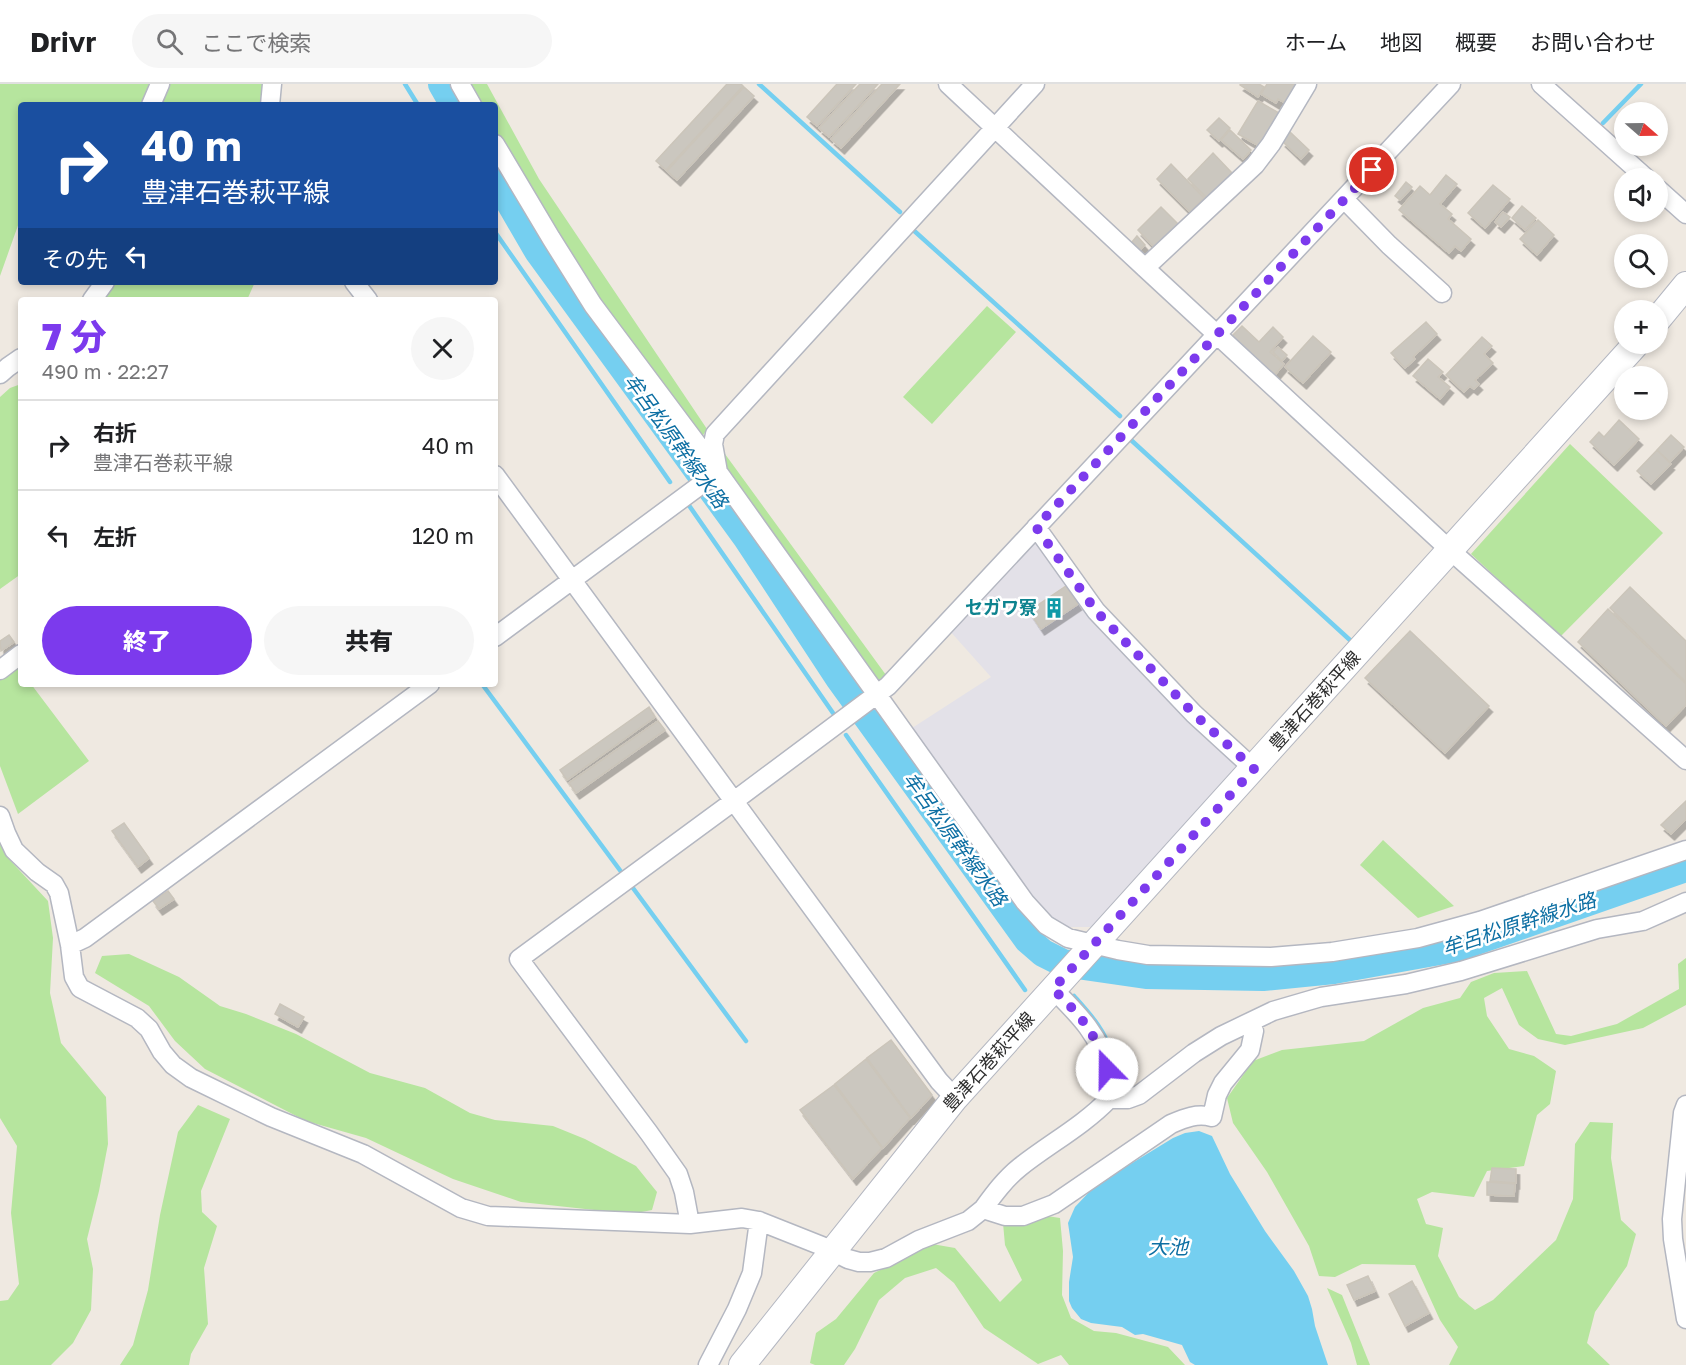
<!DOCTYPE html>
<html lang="ja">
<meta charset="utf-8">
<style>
:root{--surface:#fff;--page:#f6f6f6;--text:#202124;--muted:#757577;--line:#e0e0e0;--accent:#7c3aed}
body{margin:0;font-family:"Golos Text","Noto Sans JP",sans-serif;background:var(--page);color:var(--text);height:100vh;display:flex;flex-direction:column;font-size:22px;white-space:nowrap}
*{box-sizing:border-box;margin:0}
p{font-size:20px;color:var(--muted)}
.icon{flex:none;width:33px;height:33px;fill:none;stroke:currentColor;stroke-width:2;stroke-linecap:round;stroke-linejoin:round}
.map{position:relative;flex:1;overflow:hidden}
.drawer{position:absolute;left:18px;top:213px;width:480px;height:390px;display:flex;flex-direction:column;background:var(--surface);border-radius:6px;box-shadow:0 3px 9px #0003}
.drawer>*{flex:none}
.hud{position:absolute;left:18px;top:18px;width:480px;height:183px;border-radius:6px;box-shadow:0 3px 9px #0003;background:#1a4fa0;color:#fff;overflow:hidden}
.needle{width:39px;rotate:110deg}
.controls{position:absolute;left:1614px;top:18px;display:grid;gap:12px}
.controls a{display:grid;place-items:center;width:54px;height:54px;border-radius:50%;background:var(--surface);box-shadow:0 3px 9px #0003;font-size:30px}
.pin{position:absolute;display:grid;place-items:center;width:51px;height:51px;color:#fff;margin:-26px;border:3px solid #fff;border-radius:50%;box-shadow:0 2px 6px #0007}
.me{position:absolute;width:66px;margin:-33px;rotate:338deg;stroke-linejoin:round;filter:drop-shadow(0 0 4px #0008)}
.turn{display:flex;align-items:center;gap:21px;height:126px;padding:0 24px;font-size:27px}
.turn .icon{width:78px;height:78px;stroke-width:2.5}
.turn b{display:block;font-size:42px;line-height:51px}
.then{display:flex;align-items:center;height:57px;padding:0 24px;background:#0003;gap:12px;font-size:22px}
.round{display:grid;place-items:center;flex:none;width:63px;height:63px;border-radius:32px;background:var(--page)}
.head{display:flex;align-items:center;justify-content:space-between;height:102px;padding:0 24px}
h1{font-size:36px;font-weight:800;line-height:45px;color:var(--accent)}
.action{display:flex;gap:12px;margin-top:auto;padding:12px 24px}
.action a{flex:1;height:69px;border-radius:36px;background:var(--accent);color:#fff;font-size:24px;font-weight:800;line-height:69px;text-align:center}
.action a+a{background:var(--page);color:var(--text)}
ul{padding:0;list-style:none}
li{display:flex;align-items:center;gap:18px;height:90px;padding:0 24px;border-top:2px solid var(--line)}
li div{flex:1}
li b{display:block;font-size:22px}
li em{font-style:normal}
header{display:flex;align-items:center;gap:36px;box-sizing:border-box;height:84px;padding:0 30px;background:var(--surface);border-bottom:2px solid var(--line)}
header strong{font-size:28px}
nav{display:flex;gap:33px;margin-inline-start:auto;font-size:21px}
.search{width:420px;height:54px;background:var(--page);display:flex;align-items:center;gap:15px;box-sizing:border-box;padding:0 21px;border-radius:33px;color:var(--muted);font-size:22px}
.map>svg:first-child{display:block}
.industrial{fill:#e3e1e8}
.green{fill:#b6e59e}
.water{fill:#75cff0}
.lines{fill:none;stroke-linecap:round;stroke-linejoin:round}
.stream{stroke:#75cff0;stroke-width:4.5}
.river{stroke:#75cff0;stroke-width:28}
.building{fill:#cbc7bf;stroke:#cbc5ba;stroke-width:1.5;filter:url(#shadow)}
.minor-casing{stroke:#b4b7c1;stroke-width:21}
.secondary-casing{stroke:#b4b7c1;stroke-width:28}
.minor{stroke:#fff;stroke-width:18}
.secondary{stroke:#fff;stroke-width:26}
.route{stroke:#7c3aed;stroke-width:10;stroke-dasharray:0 18}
.labels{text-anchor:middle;stroke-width:5;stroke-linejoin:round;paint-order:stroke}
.culture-label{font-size:18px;font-weight:bold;fill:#0d838f;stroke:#fff;text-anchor:end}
.street-label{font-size:18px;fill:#2e2e2e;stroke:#fff}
.water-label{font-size:20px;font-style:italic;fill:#0d6fa3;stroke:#fff}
</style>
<header>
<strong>Drivr</strong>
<div class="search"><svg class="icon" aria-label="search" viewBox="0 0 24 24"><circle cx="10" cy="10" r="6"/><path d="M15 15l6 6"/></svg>ここで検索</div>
<nav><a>ホーム</a><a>地図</a><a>概要</a><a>お問い合わせ</a></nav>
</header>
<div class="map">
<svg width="1686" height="1281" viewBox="0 0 1686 1281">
<defs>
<filter id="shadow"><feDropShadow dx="3.5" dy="6" stdDeviation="0" flood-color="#0004"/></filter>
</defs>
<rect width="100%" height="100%" fill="#efe9e1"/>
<path class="industrial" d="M1035,454L1243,680L1098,843H1063L1044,827L1021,801L909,646L991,593L949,546Z"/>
<path class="green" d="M0,0H152L144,21H21V133L0,192Z
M167,0H263L261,21H159Z
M468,0H487L539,95L707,345L702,353L604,224L560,158L495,47V21H479Z
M113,198H255L247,216H100Z
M987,222L1016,248L932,340L903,313Z
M21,300V490L0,505V313L10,304Z
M721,353L725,370L886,591L879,596H874L724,388Z
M1570,360L1663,449L1560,553L1471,470Z
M18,583L21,587V600H31L89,677L18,730L0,682V596Z
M1383,756L1454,822L1418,834L1360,781Z
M0,760L8,774L48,817L53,854L50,909L61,959L106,1013L108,1060L99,1107L87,1155L93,1185L91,1226L73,1259L51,1281H0V1217L8,1216L19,1200L11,1129L17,1062L0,1034Z
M129,870L179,893L220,922L246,930L296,950L370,989L425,1004L470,1029L495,1036L553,1042L585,1055L636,1082L657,1108L652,1126L631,1130L521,1118L453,1095L366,1054L306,1037L205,985L175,957L149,922L95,889L102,872Z
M1686,874V921L1643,944L1565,961L1538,955L1519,941L1502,904L1484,914L1487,932L1509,965L1534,972L1556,987L1550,1020L1537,1031L1524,1082L1487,1087L1474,1113L1432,1108L1417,1115L1426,1140L1443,1144L1438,1172L1459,1213L1475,1226L1493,1216L1556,1156L1573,1115L1575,1060L1590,1038L1613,1039L1611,1074L1621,1136L1636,1150L1627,1182L1595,1228L1587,1259L1610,1281H1449L1458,1263L1440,1236L1415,1181L1362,1180L1335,1193L1319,1192L1309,1162L1267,1088L1233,1039L1227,1014L1253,977L1282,966L1364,957L1423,924L1460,914L1471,898L1494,889L1527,887L1556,950L1571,952L1617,940L1679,905L1678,880Z
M198,1021L230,1035L201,1107L202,1128L217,1142L204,1184L208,1240L191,1270L189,1281H120L133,1261L148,1206L160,1131L178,1048Z
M1047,1132L1060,1134L1063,1167L1062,1211L1071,1234L1094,1247L1116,1249L1168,1263L1185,1281H1069L1061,1271L1038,1280L984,1244L954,1199L936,1184L905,1194L879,1216L855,1265L844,1281H815L810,1279L816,1249L836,1235L874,1189L932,1160L955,1164L1000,1218L1022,1196L1005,1161L1003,1139Z
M1327,1204L1342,1211L1370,1281H1357L1351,1259Z"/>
<path class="water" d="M1199,1047L1212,1052L1230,1090L1265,1147L1294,1187L1308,1212L1312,1225L1315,1242L1328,1281H1195L1190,1278L1182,1261L1143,1250L1135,1251L1122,1243L1091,1239L1081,1235L1072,1224L1069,1217V1198L1073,1173L1068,1139L1075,1123L1092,1105L1124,1084L1173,1054L1185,1049Z"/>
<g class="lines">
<path class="stream" d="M405,0L418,21
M759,0L900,128
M1603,39L1641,0
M911,144L1120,332
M495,148L670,398
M1131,356L1351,557
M688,420L833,629
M482,600L625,793
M846,651L1025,906
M630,800L746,957
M1074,912C1090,930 1106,947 1112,971
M1116,988L1119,1006"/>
<path class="river" d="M442,0L454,21
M495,93L538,167L747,454L839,594L1028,856L1043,869L1063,879L1146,891L1263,893L1334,886L1456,864L1686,784"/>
</g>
<path class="building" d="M727,0H741L743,2L666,86L656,77Z
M837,0H856L817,42L807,33Z
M860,0H878L829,53L819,44Z
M882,0H900L841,64L831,55Z
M1241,0H1259L1264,3L1258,13L1240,1Z
M1267,0H1301L1289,21L1278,15L1276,19L1261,10Z
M744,3L754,12L677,96L667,87Z
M1258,17L1279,29L1259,62L1238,50Z
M1219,34L1230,44L1219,57L1207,46Z
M1230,46L1251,66L1243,75L1221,56Z
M1290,48L1309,66L1301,75L1282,57Z
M1213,69L1232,89L1207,114L1188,95Z
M1171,80L1204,114L1190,128L1157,95Z
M1446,91L1457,100L1440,120L1452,130L1448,135L1471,155L1461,167L1455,162L1449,169L1399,126L1420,102L1430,111Z
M1406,98L1412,103L1400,116L1395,112Z
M1493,101L1510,115L1485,144L1468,129Z
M1522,122L1536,134L1525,146L1512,134Z
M1161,123L1178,140L1154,163L1138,146Z
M1503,128L1510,133L1501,143L1495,138Z
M1538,136L1554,151L1537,171L1520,155Z
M1137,152L1145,161L1140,166L1132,158Z
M1426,238L1437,250L1413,273L1415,275L1405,284L1391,269Z
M1242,242L1259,258L1273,243L1283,253L1270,268L1284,280L1274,292L1231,253Z
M1313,252L1331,268L1303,299L1285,283Z
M1482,253L1492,262L1484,270L1493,279L1475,296L1479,300L1474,305L1470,302L1464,308L1446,291Z
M1278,263L1287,271L1282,277L1273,268Z
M1428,275L1443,288L1438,293L1450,303L1440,315L1413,292Z
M1619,336L1639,355L1614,381L1590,358L1599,348L1604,353Z
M1671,351L1684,363L1670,378L1657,366Z
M1657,366L1671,380L1651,400L1637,387Z
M1066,502L1078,520L1041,545L1029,527Z
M1630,503L1686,557V598L1610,524Z
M1608,525L1686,600V621L1666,642L1578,558Z
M1410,547L1489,622L1445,669L1365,594Z
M9,551L14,558L1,567L0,557Z
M649,623L655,633L567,696L560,686Z
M658,637L665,646L576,709L569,699Z
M1686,717V735L1671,750L1661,741Z
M124,739L149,774L138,783L112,747Z
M168,807L174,815L159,825L153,817Z
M280,920L304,933L298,943L275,930Z
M891,956L932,1011L911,1034L867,974Z
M866,975L910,1034L883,1064L835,1000Z
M834,1001L882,1064L853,1095L800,1026Z
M1492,1084L1516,1085V1099L1490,1097Z
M1487,1098L1515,1100L1514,1112L1487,1111Z
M1368,1192L1375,1207L1354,1216L1347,1201Z
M1412,1197L1429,1229L1405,1242L1389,1210Z"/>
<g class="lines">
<g class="minor-casing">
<path id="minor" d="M460,0L472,21
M948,0L1145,184L1451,467L1686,676
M1541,0L1646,94
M151,21L160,0
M270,21L272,0
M495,60L551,154L593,221L718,388L1025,818L1046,841L1068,854L1118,866L1148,871L1271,873L1332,868L1418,854L1480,837L1686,766
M1658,105L1686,130
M1344,115L1389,161L1442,209
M1145,184L1255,81L1271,60L1307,0
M354,198L368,216
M92,216L105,198
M0,290L8,283L21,274
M495,391L939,997L955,1014
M1036,443L1096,527L1194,630L1254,685
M495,553L718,388L713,360L715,350L1035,0
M0,586L21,570
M0,732L6,749L14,766L37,788L54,800L59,809L70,861L74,893L80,904L137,934L149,945L162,968L173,981L191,994L271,1033L363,1070L461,1124L488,1132L690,1140L742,1134L759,1137L822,1162L848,1175L859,1178H870L886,1174L919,1156L968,1137L983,1125L1005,1132H1023L1054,1120L1171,1040C1185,1034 1197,1029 1212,1033L1217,1011L1223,999L1250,966L1254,947L1249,939
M70,861L85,854L430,600
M1109,1015H1128L1139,1011L1194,969L1221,952L1273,927L1321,913L1406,900L1461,887L1597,845L1643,837L1686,818
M1686,1021L1683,1029L1672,1135L1673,1155L1686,1235
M983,1125C994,1110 1005,1095 1020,1083C1049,1060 1083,1042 1109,1015C1108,1005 1109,996 1107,986C1102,953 1076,928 1053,905
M690,1140L684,1108L678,1090L649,1049L519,875L734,717L888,602L1451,0
M708,1281L737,1225L752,1189L759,1137"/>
</g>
<g class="secondary-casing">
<path id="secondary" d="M1658,235L1686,201
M742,1281L955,1014L1636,260"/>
</g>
<use href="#minor" class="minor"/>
<use href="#secondary" class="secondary"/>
</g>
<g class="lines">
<path class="route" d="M1107,985C1096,949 1080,931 1053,905L1254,685L1194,630L1096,527L1036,443L1372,86"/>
</g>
<defs>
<g id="building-bare" transform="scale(1.62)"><path d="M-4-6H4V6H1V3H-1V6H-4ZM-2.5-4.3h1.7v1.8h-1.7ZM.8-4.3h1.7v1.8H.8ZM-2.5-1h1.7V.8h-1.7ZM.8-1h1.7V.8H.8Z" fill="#0f9aa8" stroke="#fff" stroke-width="2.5" paint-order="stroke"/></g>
</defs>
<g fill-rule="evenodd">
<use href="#building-bare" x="1054" y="524"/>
</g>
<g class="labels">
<g class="culture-label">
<text x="1037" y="530">セガワ寮</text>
</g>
<g class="street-label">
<text transform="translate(1315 617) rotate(-48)" y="6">豊津石巻萩平線</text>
<text transform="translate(989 978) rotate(-48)" y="6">豊津石巻萩平線</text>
</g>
<g class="water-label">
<text transform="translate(676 357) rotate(54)" y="7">牟呂松原幹線水路</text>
<text transform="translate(955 755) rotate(54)" y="7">牟呂松原幹線水路</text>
<text transform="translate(1519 840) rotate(-18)" y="7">牟呂松原幹線水路</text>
<text x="1168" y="1170">大池</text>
</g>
</g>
</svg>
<div class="controls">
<a><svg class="needle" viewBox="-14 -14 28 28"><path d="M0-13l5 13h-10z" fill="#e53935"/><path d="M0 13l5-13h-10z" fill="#757577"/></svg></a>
<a><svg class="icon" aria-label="sound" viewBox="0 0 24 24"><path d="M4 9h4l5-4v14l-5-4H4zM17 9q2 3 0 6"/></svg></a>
<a><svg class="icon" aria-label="search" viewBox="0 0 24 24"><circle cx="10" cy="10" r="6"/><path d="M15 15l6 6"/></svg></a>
<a>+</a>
<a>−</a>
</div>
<div class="pin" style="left:1372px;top:86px;background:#d93025"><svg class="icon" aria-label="arrive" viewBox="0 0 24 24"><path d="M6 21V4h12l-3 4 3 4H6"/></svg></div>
<svg class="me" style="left:1107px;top:985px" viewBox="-20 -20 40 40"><circle r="19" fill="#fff"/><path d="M0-13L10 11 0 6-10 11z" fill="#7c3aed"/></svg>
<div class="hud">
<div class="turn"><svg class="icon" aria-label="right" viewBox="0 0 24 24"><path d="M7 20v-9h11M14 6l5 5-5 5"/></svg><div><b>40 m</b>豊津石巻萩平線</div></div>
<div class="then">その先<svg class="icon" aria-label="left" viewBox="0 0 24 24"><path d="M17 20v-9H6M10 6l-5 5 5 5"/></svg></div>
</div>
<section class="drawer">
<div class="head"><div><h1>7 分</h1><p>490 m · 22:27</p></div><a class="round"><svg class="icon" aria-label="close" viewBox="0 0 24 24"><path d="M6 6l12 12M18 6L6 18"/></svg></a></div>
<ul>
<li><svg class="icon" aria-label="right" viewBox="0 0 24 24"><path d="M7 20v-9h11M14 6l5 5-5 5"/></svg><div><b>右折</b><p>豊津石巻萩平線</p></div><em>40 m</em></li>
<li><svg class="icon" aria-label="left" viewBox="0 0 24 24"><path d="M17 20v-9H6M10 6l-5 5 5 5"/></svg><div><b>左折</b></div><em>120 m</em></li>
</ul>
<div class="action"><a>終了</a><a>共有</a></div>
</section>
</div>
